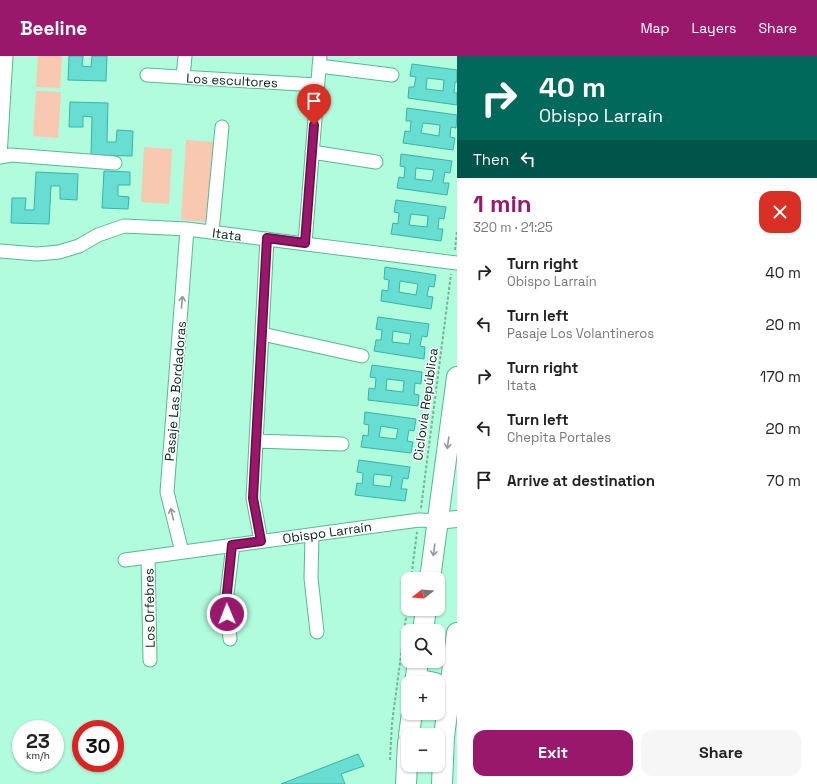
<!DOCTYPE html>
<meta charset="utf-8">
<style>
:root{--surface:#fff;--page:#f6f6f6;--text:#222;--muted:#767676;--accent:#9a186c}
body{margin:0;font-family:"Space Grotesk",sans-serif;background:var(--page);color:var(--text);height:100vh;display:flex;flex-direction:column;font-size:15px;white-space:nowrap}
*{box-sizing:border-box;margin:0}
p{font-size:13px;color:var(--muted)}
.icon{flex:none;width:22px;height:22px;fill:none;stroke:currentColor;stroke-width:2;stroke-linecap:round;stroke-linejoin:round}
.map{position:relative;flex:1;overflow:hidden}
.details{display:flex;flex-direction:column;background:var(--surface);width:360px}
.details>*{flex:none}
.guide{background:#00695c;color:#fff;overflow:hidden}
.needle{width:26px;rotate:253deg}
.buttons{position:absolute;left:401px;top:516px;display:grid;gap:8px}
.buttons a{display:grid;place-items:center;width:44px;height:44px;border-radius:8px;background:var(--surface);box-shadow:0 1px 3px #0004;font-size:20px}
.speed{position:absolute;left:12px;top:664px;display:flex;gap:8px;font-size:20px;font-weight:700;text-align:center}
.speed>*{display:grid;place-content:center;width:52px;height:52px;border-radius:50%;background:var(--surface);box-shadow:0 1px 3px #0004;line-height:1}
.speed small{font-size:10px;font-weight:400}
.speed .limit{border:6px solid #d22;background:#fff;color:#111}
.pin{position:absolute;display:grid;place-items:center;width:34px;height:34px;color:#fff;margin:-41px -17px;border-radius:50% 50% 50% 0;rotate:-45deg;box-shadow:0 0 4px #0007}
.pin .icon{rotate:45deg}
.me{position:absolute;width:44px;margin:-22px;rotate:359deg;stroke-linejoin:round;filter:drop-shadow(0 0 3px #0008)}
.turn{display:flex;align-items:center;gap:14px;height:84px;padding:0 16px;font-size:18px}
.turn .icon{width:52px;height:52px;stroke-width:2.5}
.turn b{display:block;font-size:28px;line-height:34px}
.then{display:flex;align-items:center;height:38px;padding:0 16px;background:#0003;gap:8px;font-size:15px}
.round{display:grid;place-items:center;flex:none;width:42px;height:42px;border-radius:12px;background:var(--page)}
.summary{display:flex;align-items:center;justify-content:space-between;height:68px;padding:0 16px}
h1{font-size:24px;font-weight:600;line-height:30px;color:var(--accent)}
.button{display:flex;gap:8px;margin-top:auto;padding:8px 16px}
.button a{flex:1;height:46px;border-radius:12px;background:var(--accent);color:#fff;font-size:16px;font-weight:600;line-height:46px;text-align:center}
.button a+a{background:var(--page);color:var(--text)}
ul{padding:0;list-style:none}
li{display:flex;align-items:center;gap:12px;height:52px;padding:0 16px}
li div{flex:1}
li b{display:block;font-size:15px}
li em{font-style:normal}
header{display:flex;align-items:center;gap:24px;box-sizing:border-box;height:56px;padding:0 20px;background:var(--accent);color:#fff}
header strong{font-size:19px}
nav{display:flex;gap:22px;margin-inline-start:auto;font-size:14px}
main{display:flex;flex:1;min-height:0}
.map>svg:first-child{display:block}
.green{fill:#f8c8b0}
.building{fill:#68ddd2;stroke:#38b3a9;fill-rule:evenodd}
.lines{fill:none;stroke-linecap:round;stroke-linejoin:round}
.minor-casing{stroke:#56b895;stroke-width:15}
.tertiary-casing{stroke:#56b895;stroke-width:18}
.primary-casing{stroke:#56b895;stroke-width:22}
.path{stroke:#75b29a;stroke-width:2;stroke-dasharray:3 2;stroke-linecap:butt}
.minor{stroke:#fff;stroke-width:13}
.tertiary{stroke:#fff;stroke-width:16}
.primary{stroke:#fff;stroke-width:20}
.oneway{stroke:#8d9b97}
.route-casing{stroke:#641046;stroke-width:10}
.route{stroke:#9a186c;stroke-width:7}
.labels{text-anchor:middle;stroke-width:3;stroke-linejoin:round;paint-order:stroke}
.street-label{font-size:13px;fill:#022117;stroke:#fff}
</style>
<header>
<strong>Beeline</strong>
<nav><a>Map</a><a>Layers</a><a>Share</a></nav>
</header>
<main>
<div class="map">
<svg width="457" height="728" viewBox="0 0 457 728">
<rect width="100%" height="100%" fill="#b0fcdd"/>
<path class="green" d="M38,0H62L60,32L36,31Z
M36,35L61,36L58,82L33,80Z
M186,84L214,86L209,166L181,164Z
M144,91L172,93L169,148L141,146Z"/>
<path class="building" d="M69,0H83L82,10L91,11L92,0H107L106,25L68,24Z
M412,8L457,14V26H455L454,37H457V49L408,42L409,31H414L416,21L410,20ZM427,22L444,24L443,35L426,33Z
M70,46L108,47L107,86H116L117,74L133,75L132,100L91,99L92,61L83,60V71H69Z
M407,52L457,59L456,72L451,71L450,81L455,82L453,94L403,87L405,75L410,76L411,65H406ZM423,67L440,69L439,80L421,77Z
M401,98L452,105L450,117L445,116L443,127H449L447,139L397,132L399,121L404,122L405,111L400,110ZM416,112L434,114L432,125L415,123Z
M104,115L130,116V129H118V140L129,141L128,153L102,152Z
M36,116L78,118L77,144L60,143V130H51L49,168L11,167L12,142H26L25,154H34Z
M396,144L446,151L444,163L439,162L438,173H443L441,185L391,178L393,167L398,168L399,157L394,156ZM411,158L428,160L427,171L409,169Z
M385,211L436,219L434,231L429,230L427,240L433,241L431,253L381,245L382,234L388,235L389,224L384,223ZM400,225L418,228L416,239L399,236Z
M378,261L429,268L427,281L422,280L420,290L425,291L424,303L374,295L376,284H381L382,274L376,273ZM393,275L411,278L409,288L392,286Z
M372,309L422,316L421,328L415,327L414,338L419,339L418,350L368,344L369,332L375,333L376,322L370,321ZM387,323L404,325L403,336L386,334Z
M365,356L416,363L414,375L409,374L407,385L413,386L411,397L361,391L363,379L368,380L369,369L364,368ZM381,370L398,373L396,383L379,381Z
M359,404L410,411L408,423L403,422L401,433H407L405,445L355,439L357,427L362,428L363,417L357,416ZM374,418L392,420L390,431L373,429Z
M358,698L364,710L341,718L345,728H281Z"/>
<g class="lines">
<g class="minor-casing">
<path id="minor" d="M319,10L392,19
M147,19L317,29
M183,21L185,0
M312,96L376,106
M0,101L11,99L115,107
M0,101L6,0
M212,176L222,71
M305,187L320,0
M0,195L37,198L59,196L79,190L98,179L124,170L187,173L457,207
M262,278L362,300
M256,385L342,388
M312,479L311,522L317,576
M261,485L253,442L267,183
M182,496L167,436L187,173
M148,501L150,604
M125,504L419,464L437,465
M230,583L226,546L233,489"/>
</g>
<g class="tertiary-casing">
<path id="tertiary" d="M437,465L457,463"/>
</g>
<g class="primary-casing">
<path id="primary" d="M430,523L457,321
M423,575L426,553
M415,627L418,605
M418,627L425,625L435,627
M409,679L412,657
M406,728L408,687
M442,728L444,681L457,577"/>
</g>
<path class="path" d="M455,194L457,175
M421,452L451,218
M411,523L417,476
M390,704L392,667L408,547"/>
<use href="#minor" class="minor"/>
<use href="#tertiary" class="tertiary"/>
<use href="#primary" class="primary"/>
</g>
<defs><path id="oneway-shaft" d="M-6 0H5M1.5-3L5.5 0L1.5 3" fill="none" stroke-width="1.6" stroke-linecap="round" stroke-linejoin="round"/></defs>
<g class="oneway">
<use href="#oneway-shaft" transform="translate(182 246) rotate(-85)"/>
<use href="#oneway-shaft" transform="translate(448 387) rotate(98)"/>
<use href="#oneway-shaft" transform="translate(172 458) rotate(-104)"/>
<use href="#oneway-shaft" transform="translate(434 494) rotate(98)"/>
</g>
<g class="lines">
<g class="route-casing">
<path id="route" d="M227,558L226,546L232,489L261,485L253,442L267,182L305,187L314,69"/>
</g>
<use href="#route" class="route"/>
</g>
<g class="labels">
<g class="street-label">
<text transform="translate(232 24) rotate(3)" y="5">Los escultores</text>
<text transform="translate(227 178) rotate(7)" y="5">Itata</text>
<text transform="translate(175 335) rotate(-85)" y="5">Pasaje Las Bordadoras</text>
<text transform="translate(425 348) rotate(-82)" y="5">Ciclovía República</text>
<text transform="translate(327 476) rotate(-8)" y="5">Obispo Larraín</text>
<text transform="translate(149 552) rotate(-91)" y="5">Los Orfebres</text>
</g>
</g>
</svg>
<div class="buttons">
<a><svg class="needle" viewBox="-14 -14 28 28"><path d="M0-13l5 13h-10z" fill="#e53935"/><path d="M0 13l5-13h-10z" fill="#767676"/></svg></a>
<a><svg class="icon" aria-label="search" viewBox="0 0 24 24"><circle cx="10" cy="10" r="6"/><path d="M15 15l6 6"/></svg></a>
<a>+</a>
<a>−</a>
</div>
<div class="speed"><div>23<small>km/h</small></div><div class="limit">30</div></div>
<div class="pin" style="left:314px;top:69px;background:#d93025"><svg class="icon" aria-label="arrive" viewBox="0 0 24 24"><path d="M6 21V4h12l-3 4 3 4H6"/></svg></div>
<svg class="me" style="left:227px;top:558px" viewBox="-20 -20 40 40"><circle r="17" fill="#9a186c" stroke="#fff" stroke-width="3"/><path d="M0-11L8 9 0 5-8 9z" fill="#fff"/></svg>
</div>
<section class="details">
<div class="guide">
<div class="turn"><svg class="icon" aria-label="right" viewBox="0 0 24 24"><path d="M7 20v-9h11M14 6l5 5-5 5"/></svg><div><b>40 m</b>Obispo Larraín</div></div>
<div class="then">Then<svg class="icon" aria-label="left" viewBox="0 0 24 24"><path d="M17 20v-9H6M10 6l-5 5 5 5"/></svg></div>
</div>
<div class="summary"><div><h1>1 min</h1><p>320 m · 21:25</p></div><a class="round" style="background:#d93025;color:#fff"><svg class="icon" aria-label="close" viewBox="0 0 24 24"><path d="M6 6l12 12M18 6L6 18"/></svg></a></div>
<ul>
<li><svg class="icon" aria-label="right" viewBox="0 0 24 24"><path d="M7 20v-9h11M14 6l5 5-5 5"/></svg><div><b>Turn right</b><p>Obispo Larraín</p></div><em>40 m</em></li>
<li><svg class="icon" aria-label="left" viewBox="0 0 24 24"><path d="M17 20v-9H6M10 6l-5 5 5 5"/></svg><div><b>Turn left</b><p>Pasaje Los Volantineros</p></div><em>20 m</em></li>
<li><svg class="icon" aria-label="right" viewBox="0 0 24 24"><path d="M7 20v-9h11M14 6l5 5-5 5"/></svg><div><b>Turn right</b><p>Itata</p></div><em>170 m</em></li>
<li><svg class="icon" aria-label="left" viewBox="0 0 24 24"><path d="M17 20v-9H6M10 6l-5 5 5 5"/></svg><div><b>Turn left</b><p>Chepita Portales</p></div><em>20 m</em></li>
<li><svg class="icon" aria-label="arrive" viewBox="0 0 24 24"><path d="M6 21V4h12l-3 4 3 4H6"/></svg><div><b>Arrive at destination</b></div><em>70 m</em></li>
</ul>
<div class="button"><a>Exit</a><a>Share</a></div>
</section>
</main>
